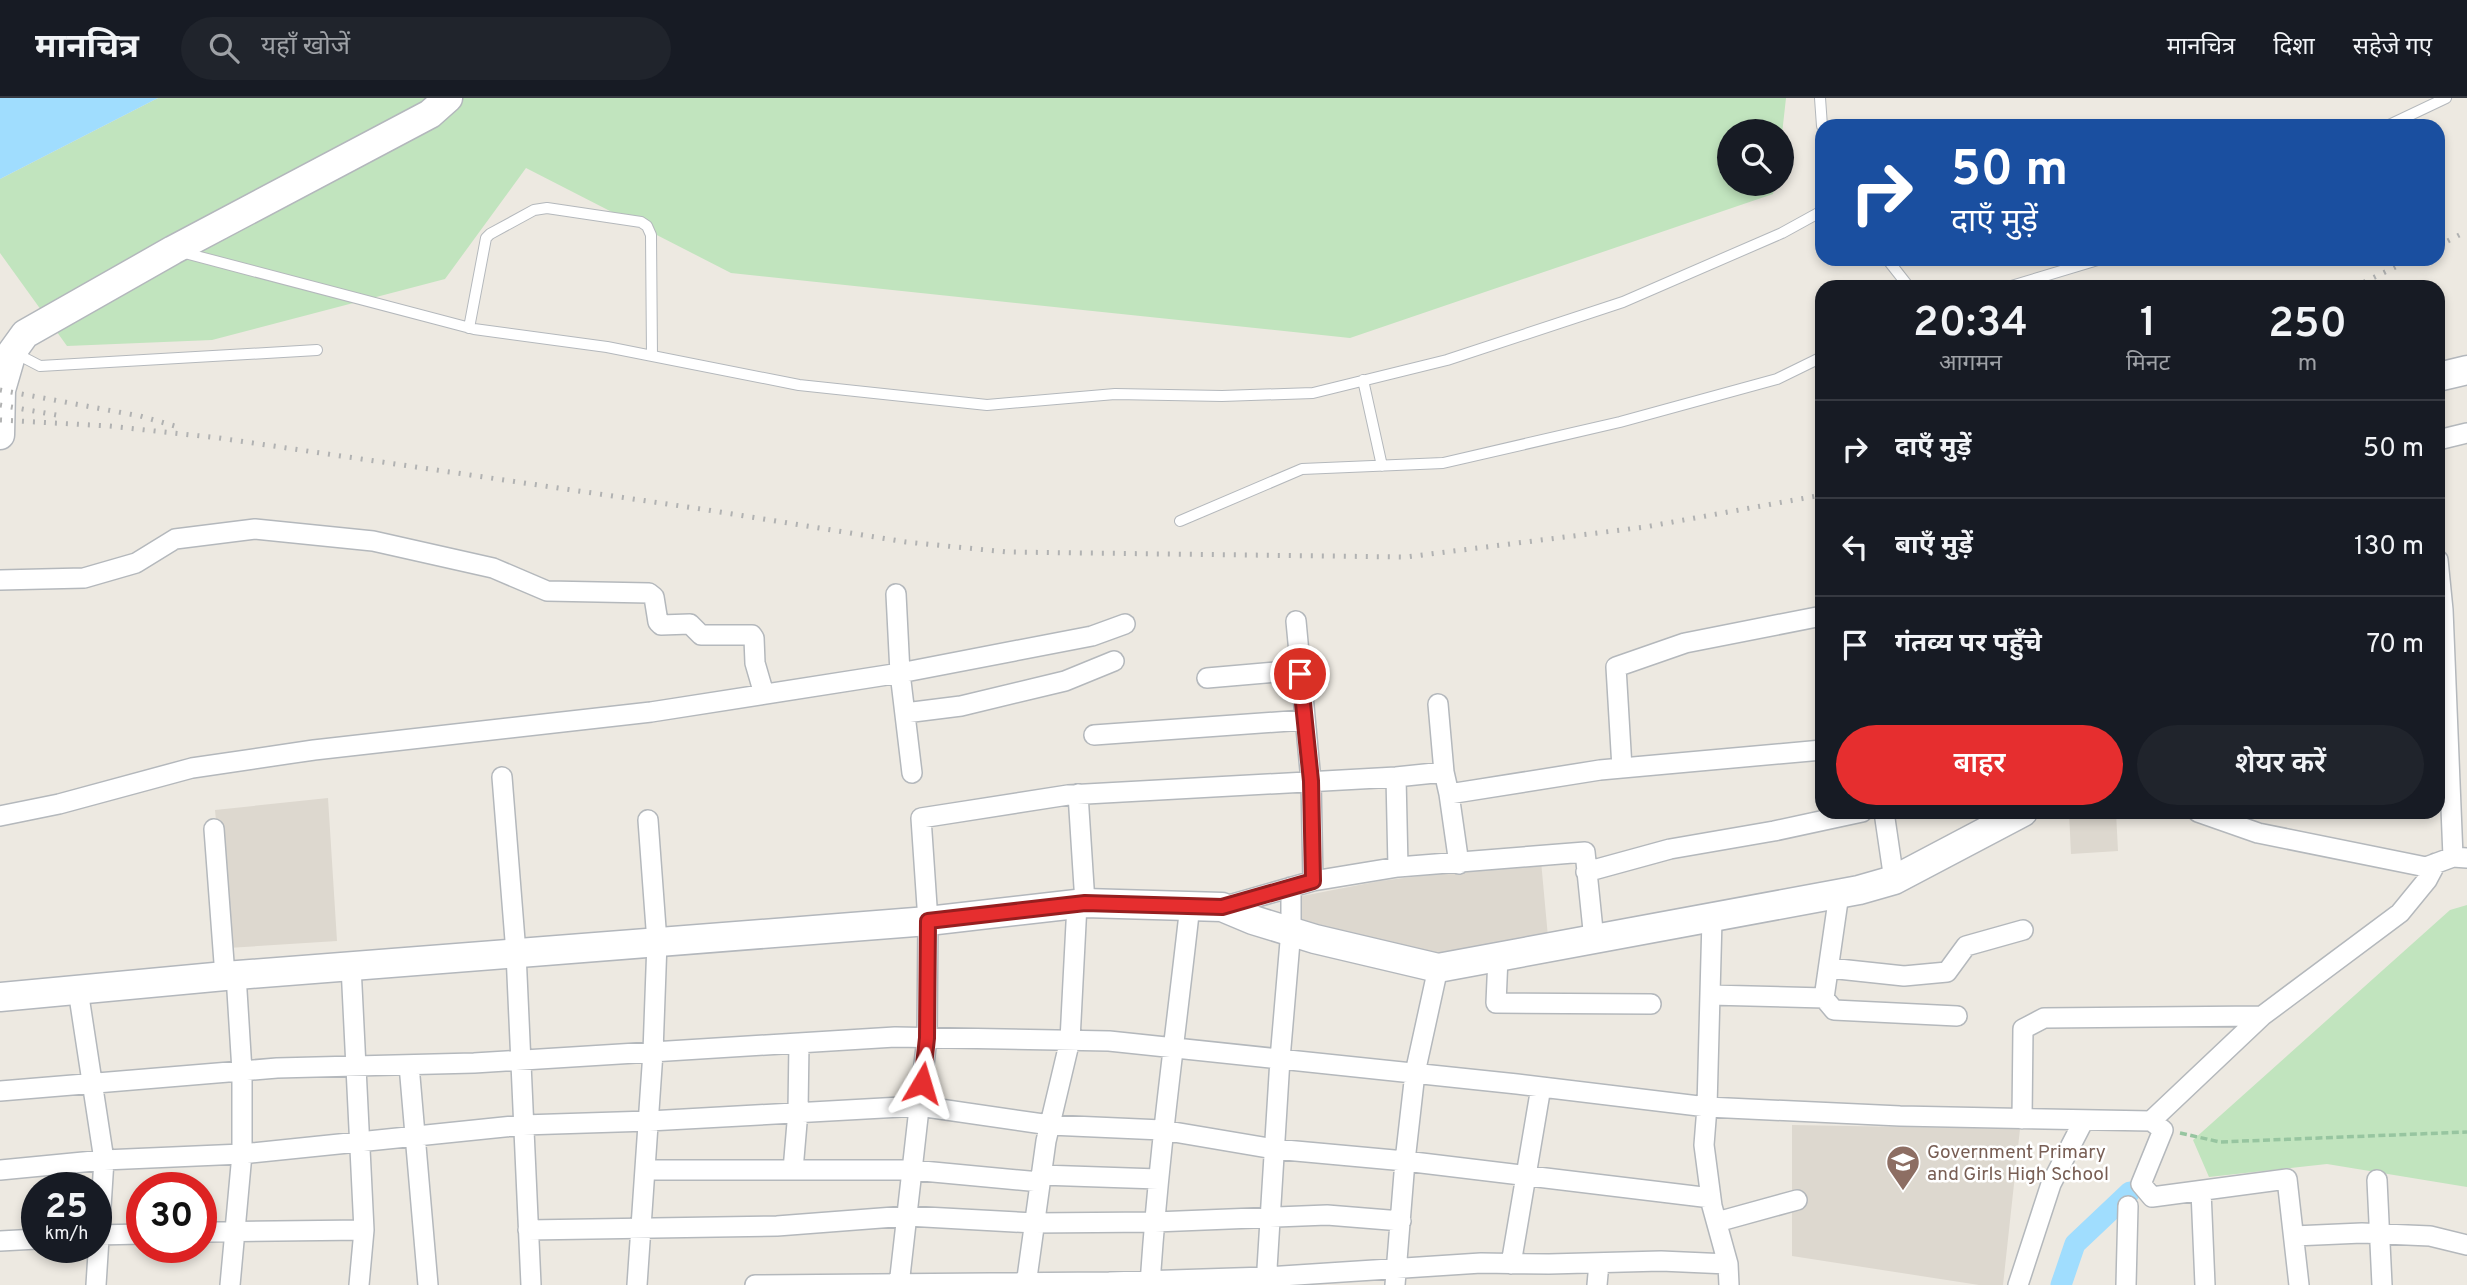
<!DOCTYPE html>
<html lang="hi">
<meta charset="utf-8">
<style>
:root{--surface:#171b24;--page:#20242c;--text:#f1f3f6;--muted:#9ea1a6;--line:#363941;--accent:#e62e2f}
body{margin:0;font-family:Overpass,"Noto Sans Devanagari",sans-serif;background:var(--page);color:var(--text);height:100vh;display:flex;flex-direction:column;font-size:26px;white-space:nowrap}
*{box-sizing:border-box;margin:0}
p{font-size:23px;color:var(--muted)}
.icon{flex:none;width:38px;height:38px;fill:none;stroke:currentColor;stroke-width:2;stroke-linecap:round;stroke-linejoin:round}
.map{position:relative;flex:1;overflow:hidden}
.sheet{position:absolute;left:1815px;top:182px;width:630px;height:539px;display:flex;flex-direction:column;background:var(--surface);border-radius:21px;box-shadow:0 4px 10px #0003}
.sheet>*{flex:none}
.banner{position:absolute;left:1815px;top:21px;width:630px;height:147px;border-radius:21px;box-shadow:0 4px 10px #0003;background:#1a4fa0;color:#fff;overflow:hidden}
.controls{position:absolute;left:1717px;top:21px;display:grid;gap:14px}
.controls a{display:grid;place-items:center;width:77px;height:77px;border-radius:50%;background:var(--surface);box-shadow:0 4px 10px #0003;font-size:35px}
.speed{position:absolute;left:21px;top:1074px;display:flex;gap:14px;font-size:35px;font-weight:700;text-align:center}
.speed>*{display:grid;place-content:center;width:91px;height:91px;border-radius:50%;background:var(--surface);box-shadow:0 4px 10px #0003;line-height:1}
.speed small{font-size:18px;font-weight:400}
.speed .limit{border:10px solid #d22;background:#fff;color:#111}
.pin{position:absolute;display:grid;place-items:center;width:60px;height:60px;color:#fff;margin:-30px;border:4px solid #fff;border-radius:50%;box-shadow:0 2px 7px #0007}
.me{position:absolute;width:77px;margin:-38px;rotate:7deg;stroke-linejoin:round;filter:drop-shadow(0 0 5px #0008)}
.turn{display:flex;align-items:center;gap:24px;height:147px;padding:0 21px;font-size:32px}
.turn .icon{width:91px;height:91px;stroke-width:2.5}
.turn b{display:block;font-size:49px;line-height:60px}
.eta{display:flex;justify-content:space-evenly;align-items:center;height:119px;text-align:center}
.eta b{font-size:42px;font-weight:600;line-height:49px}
.button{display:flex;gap:14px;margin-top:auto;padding:14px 21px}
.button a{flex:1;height:80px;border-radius:42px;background:var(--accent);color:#fff;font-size:28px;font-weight:600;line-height:80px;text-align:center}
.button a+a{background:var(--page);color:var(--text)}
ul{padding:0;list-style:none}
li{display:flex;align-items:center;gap:21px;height:98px;padding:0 21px;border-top:2px solid var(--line)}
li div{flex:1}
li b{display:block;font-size:26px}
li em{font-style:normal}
header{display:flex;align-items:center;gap:42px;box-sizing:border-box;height:98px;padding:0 35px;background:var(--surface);border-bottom:2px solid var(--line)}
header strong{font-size:33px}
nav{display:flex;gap:38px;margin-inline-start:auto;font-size:24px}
.search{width:490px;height:63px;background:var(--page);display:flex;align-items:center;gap:18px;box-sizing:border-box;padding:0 24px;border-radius:38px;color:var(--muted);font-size:26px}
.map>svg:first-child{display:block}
.education{fill:#ddd8cf}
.green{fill:#c1e4be}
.water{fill:#a0ddfe}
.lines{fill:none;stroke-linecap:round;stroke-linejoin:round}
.canal{stroke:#a0ddfe;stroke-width:21}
.lane-casing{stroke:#b4b8bc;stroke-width:12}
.street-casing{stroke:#b4b8bc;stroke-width:22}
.secondary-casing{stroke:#b3b7bc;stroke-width:31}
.path{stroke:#97c5a0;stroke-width:3.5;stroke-dasharray:7 3.5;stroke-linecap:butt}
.lane{stroke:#fff;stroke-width:10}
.street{stroke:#fff;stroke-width:19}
.secondary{stroke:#fff;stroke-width:28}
.rail{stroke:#b1b2b2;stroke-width:5;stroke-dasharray:2 9;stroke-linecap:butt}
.route-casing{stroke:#961e1f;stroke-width:18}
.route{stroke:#e62e2f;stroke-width:12}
.labels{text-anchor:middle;stroke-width:5;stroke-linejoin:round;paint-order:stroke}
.education-label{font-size:19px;fill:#785e54;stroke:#fff;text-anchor:start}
</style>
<header>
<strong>मानचित्र</strong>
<div class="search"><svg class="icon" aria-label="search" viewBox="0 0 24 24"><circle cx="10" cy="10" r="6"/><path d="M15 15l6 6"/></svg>यहाँ खोजें</div>
<nav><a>मानचित्र</a><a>दिशा</a><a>सहेजे गए</a></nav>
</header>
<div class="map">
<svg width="2467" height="1187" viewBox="0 0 2467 1187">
<rect width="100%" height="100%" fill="#ede9e1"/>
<path class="education" d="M328,700L337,843L228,850L215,712Z
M2069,714H2116L2118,753L2071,756Z
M1541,763L1548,839L1438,857L1302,824V798L1380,783Z
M1792,1027L2020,1031L2003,1187H1979L1792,1158Z"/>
<path class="green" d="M158,0H1786L1782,36V33H1729V86H1775L1773,96L1350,240L731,175L526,70L445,181L212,242L67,248L0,155V81Z
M2467,807V1089L2327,1066L2209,1079L2193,1042L2450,812Z"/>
<path class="water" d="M0,0H158L0,81Z"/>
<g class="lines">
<path class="canal" d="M2061,1187L2075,1146L2130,1094"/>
<g class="lane-casing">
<path id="lane" d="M1820,0L1822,28
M2387,28L2446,0
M181,154L474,231L607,249L799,287L987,307L1115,296L1222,298L1313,295L1447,262L1623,204L1782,135L1822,113
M1887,161L1909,189
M2008,189L2101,161
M469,230L486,140L490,136L534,112L547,110L641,124L647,128L651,137L652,258
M13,254L40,268L317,252
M1363,282L1382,368
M1180,423L1302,371L1443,365L1620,324L1777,281L1822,259"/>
</g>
<g class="street-casing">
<path id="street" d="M2438,342L2467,335
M2438,462L2443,512L2453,759
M0,482L84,480L136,465L175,441L255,431L373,443L493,470L547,493L649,495L654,499L658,524L661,527L690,526L701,537H752L754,540L755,565L764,596
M896,496L900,575L912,675
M1207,580L1299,572
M1438,606L1444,674
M905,615L961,608L1065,583L1114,563
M1094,637L1304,622
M1622,670L1616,569L1685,545L1822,518
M502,679L516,855L531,1187
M1078,696L1085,805
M1449,696L1459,766
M1884,714L1894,782
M2198,714L2258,735L2426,769L2453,759L2467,760
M0,718L59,706L192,670L314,652L651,614L900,575L1092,538L1125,526
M214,731L225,878
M1398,769L1585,754L1594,842
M1586,774L1670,751L1774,733L1862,714
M1313,783L1398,769L1396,679
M1222,809L1313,783L1311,683L1296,523
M1712,821L1707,1009L1704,1047L1712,1108L1728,1166L1729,1187
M1498,859L1496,905L1651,906
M351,868L364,1132L359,1187
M1829,870L1904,878L1947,874L1966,848L2023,832
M78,892L104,1062L96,1187
M1710,897L1824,900L1834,912L1957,918
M1824,900L1839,796
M409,967L428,1187
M0,993L277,970L474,965L895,939L1109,943L1517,986L1707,1009L1900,1018L2151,1023L2163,1032L2141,1086L2152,1099L2287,1081L2299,1187
M2022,1021L2023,931L2044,920L2262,918
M2151,1023L2262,918L2400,815L2427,782L2436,765
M0,1072L104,1062L242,1056L523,1027L649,1023L919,1008L1050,1027L1162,1032L1274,1051L1405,1063L1711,1100
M645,1072H912L1040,1084
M793,1072L798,1013L799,945
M1041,1077L1158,1081
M2377,1082L2382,1187
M2201,1093L2205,1187
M1717,1124L1797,1102
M528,1132L777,1128L907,1118L1034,1125L1155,1124L1327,1117L1401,1123
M201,1134L364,1132
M96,1137L142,1136
M2294,1138L2362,1135L2430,1138L2467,1147
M0,1143L37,1141
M1511,1166L1541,989
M230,1187L242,1056V973L236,877
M637,1187L653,954L657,844L648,722
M755,1187L1109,1184L1266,1179L1481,1165L1549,1166L1661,1163L1728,1166
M899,1187L927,940L928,823L921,720L1068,697L1396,679L1444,674L1449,696L1600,672L1822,652
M1026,1187L1046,1043L1070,942L1077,806
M1150,1187C1158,1060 1176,934 1190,807
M1266,1187L1280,961L1291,832V789
M1395,1187L1405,1063L1415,975L1438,870
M1597,1187L1599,1165
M2018,1187L2051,1086L2084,1022
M2126,1187L2128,1108"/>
</g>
<g class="secondary-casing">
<path id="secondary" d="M2438,279L2467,272
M0,337L1,292L12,254L25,236L173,152L430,16L448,0
M0,899L225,878L928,823L1085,805L1222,809L1253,822L1315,841L1438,870L1859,792L1894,782L2023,714"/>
</g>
<path class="path" d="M2180,1035L2220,1044L2467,1034"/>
<use href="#lane" class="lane"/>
<use href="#street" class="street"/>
<use href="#secondary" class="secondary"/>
<path class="rail" d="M2438,148L2467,133
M2354,189L2412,161
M0,292L140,318L175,328
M0,307L62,318
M0,322L109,328L219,340L701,411L906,444L1007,454L1406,459L1645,429L1822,397"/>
</g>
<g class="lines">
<g class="route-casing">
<path id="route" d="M922,985L927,940L928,823L1085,805L1222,809L1313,783L1311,683L1300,576"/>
</g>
<use href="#route" class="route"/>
</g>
<defs>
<g id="school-pin" transform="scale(1.75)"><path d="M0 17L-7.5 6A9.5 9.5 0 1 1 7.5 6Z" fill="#8d6e63" stroke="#fff"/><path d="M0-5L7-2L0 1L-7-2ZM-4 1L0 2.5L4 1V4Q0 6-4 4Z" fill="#fff"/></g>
</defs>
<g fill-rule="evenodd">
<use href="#school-pin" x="1903" y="1064"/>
</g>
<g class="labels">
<g class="education-label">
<text x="1927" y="1060">Government Primary<tspan x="1927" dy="22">and Girls High School</tspan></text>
</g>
</g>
</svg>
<div class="controls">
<a><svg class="icon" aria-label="search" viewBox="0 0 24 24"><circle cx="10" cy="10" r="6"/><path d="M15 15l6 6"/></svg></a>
</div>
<div class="speed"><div>25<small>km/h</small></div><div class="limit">30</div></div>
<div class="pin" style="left:1300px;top:576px;background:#d93025"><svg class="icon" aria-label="arrive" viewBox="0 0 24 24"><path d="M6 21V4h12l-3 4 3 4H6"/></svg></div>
<svg class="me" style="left:922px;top:985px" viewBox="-20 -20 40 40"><path d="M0-17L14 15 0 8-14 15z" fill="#e62e2f" stroke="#fff" stroke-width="4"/></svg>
<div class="banner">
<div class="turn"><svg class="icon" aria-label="right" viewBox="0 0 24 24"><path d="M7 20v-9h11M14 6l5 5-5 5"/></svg><div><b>50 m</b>दाएँ मुड़ें</div></div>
</div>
<section class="sheet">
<div class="eta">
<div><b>20:34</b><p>आगमन</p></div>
<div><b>1</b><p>मिनट</p></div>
<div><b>250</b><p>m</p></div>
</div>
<ul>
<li><svg class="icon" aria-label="right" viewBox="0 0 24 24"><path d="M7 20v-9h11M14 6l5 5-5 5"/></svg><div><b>दाएँ मुड़ें</b></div><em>50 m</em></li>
<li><svg class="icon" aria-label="left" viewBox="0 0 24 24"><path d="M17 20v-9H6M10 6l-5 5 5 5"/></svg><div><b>बाएँ मुड़ें</b></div><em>130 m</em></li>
<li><svg class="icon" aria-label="arrive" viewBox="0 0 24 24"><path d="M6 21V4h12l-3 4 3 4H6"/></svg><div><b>गंतव्य पर पहुँचे</b></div><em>70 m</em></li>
</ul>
<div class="button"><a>बाहर</a><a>शेयर करें</a></div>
</section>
</div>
